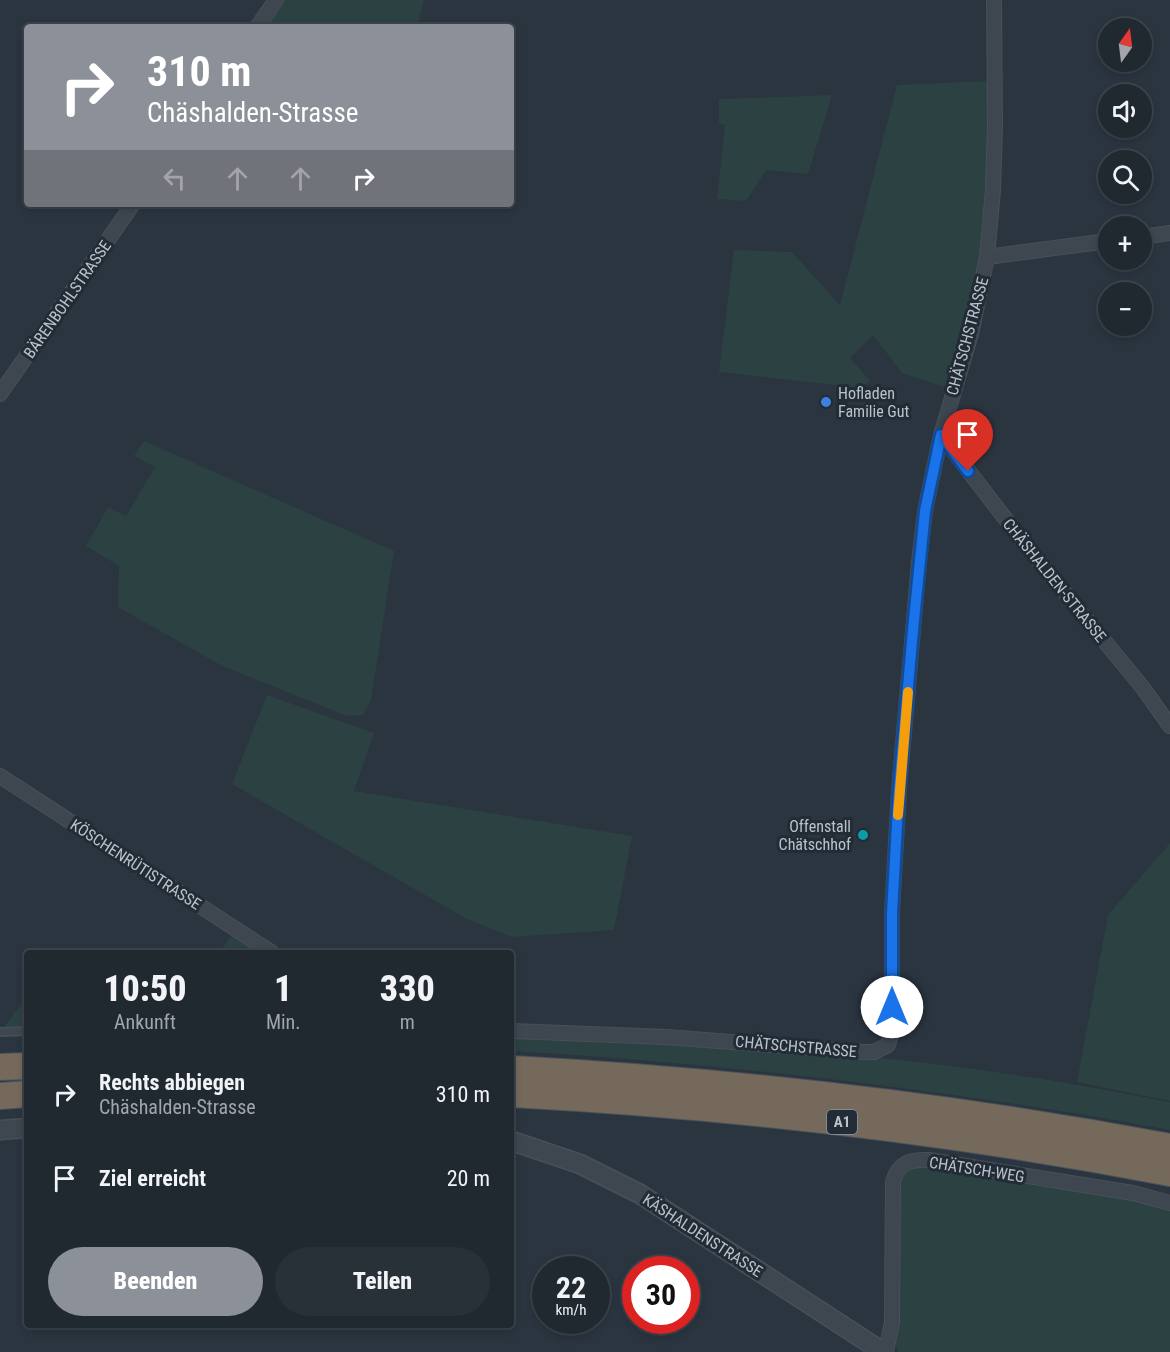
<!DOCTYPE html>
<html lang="de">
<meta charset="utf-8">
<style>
:root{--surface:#202830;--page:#283038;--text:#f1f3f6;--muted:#a2a6ab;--line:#3d444c;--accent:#8c9099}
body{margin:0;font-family:"Roboto Condensed",sans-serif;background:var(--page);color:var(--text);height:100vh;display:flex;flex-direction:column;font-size:22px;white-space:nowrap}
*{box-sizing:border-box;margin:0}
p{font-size:20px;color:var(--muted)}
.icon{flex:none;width:33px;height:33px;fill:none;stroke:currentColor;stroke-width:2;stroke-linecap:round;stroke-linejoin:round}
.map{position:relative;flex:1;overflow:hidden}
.panel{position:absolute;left:24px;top:950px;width:490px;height:378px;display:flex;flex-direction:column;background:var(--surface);border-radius:6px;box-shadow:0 3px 9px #0003,0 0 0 2px var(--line)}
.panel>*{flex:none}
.guide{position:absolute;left:24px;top:24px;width:490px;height:183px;border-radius:6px;box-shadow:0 3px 9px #0003,0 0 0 2px var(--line);background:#8c9099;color:#fff;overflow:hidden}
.needle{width:39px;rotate:14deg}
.controls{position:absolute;left:1098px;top:18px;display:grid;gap:12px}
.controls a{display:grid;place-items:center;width:54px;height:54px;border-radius:50%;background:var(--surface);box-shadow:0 3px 9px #0003,0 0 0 2px var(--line);font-size:30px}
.speed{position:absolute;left:532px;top:1256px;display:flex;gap:12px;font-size:30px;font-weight:700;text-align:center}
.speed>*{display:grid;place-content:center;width:78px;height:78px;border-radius:50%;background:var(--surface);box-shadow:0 3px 9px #0003,0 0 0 2px var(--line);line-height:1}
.speed small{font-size:15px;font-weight:400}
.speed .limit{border:9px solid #d22;background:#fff;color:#111}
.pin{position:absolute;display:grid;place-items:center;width:51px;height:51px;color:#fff;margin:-62px -26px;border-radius:50% 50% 50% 0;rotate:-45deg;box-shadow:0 0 6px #0007}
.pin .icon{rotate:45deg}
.me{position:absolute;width:66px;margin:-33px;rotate:0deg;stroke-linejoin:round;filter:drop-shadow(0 0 4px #0008)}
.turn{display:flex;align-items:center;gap:21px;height:126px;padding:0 24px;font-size:27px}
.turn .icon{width:78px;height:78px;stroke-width:2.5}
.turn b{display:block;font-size:42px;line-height:51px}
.lanes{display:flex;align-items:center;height:57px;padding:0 24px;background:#0003;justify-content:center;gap:30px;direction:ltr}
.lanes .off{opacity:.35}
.eta{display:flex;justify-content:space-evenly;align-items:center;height:102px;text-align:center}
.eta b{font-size:36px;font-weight:800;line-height:42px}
.primary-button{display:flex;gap:12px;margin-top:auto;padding:12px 24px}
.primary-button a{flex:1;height:69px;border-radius:36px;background:var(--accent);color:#fff;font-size:24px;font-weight:800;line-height:69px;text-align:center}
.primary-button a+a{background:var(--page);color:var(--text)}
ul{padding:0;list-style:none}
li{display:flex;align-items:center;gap:18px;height:84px;padding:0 24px}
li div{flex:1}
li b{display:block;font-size:22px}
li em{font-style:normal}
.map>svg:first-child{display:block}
.green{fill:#2c4141}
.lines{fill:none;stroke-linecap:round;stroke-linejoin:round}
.service-casing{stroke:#47505a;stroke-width:10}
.minor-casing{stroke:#47505a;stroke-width:16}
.tertiary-casing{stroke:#47505a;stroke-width:21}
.motorway-casing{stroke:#48525b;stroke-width:28}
.service{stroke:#3e4750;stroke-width:7}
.minor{stroke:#3e4750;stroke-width:14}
.tertiary{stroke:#3e4750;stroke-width:18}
.motorway{stroke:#75695c;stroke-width:26}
.route-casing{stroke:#114b97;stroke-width:15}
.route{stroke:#1a73e8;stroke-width:10}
.slow{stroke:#f59e0b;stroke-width:10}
.shop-dot{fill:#3f7fe0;stroke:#222c36;stroke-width:2}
.culture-dot{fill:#0f9aa8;stroke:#222c36;stroke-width:2}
.labels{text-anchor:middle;stroke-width:6;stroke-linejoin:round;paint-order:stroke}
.shield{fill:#222c36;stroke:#8d959e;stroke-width:1.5}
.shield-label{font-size:15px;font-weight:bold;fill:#bbc2ca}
.street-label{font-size:16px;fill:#bbc2ca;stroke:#222c36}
.poi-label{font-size:16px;fill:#bbc2ca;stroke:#222c36;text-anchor:start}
</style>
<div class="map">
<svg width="1170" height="1352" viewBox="0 0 1170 1352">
<rect width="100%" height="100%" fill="#2a3540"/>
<path class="green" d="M281,0H424L417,27H263Z
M990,81L989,191L976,299L950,389L902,373L873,335L850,358L870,381L861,388L719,372L734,250L792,252L840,305L897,85Z
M832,95L808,174L766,170L746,201L717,199L725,125L719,123V99Z
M144,441L394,551L371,700L363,715L347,716L222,666L118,607L119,566L86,546L108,507L126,516L155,467L134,456Z
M267,695L374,733L354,791L632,836L614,930L511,937L465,918L232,784Z
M1170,843V1101L1077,1082L1108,915Z
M234,932L264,952H220Z
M27,996V1026L4,1027Z
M512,1035C634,1041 756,1046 878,1058C976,1067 1074,1083 1170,1102V1130C952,1090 732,1064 512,1051Z
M917,1162L1117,1196L1170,1209V1352H898L894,1340L896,1181L903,1169Z"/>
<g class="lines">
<g class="service-casing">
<path id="service" d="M0,1032L27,1031"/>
</g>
<g class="minor-casing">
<path id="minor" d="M257,27L276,0
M1142,237L1170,233
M987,257L1108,241
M0,394L133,204
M941,435L1024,543L1143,688L1170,726
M0,776L271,952
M512,1031L666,1037L862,1052H874L888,1045L892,1031V913L899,789L919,562L925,511L941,435L971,334L987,257L993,190L995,126L994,0
M886,1352L892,1322L893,1182C898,1163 910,1159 929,1160L1133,1193L1170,1203"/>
</g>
<g class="tertiary-casing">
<path id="tertiary" d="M0,1130L27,1128
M512,1141L580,1164L640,1194L883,1352"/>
</g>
<g class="motorway-casing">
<path id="motorway" d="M0,1067L27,1066
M512,1069C732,1081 953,1106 1170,1147
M512,1094C732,1106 953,1131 1170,1173
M0,1096L27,1094"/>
</g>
<use href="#service" class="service"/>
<use href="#minor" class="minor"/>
<use href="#tertiary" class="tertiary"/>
<use href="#motorway" class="motorway"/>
</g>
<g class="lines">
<g class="route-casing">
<path id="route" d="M892,1007V913L899,789L913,630L925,511L941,435L968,471"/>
</g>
<use href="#route" class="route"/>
<path class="slow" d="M898,815L908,692"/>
</g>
<circle class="shop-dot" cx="826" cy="402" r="6"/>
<circle class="culture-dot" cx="863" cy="835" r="6"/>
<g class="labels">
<rect class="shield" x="827" y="1110" width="30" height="24" rx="4.5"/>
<g class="shield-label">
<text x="842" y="1127">A1</text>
</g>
<g class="street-label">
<text transform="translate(67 299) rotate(-55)" y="6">BÄRENBOHLSTRASSE</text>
<text transform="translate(967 336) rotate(-75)" y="6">CHÄTSCHSTRASSE</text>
<text transform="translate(1055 580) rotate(51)" y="6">CHÄSHALDEN-STRASSE</text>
<text transform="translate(136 864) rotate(33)" y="6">KÖSCHENRÜTISTRASSE</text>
<text transform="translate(796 1046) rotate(5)" y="6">CHÄTSCHSTRASSE</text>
<text transform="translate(977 1169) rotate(9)" y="6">CHÄTSCH-WEG</text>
<text transform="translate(703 1235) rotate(33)" y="6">KÄSHALDENSTRASSE</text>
</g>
<g class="poi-label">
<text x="838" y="399">Hofladen<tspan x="838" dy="18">Familie Gut</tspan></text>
<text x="851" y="832" text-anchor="end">Offenstall<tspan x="851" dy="18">Chätschhof</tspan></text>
</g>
</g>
</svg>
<div class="controls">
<a><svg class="needle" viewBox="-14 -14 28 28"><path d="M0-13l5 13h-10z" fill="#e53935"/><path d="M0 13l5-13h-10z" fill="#a2a6ab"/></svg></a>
<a><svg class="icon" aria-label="sound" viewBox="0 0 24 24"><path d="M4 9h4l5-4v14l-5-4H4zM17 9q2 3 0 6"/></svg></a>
<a><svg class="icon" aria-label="search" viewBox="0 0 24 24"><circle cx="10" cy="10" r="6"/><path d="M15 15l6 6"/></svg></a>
<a>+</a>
<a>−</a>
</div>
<div class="speed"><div>22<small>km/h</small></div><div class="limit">30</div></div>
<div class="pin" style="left:968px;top:471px;background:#d93025"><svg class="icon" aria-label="arrive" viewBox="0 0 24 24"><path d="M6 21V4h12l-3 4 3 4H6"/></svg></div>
<svg class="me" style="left:892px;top:1007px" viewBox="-20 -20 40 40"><circle r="19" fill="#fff"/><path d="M0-13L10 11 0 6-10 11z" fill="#1a73e8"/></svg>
<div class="guide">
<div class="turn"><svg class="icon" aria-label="right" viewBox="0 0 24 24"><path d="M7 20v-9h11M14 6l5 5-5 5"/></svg><div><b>310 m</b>Chäshalden-Strasse</div></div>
<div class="lanes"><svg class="icon off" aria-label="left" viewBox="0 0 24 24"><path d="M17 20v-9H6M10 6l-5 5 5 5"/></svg><svg class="icon off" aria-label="ahead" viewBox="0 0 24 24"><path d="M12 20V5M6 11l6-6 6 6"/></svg><svg class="icon off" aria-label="ahead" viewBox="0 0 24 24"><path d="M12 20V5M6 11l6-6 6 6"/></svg><svg class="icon" aria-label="right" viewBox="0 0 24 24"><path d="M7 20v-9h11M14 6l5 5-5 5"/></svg></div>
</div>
<section class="panel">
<div class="eta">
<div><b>10:50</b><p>Ankunft</p></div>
<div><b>1</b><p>Min.</p></div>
<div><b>330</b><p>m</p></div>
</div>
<ul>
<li><svg class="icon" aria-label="right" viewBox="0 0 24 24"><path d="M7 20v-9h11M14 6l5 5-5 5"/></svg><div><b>Rechts abbiegen</b><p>Chäshalden-Strasse</p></div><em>310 m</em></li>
<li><svg class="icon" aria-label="arrive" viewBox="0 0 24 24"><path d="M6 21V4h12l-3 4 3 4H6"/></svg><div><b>Ziel erreicht</b></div><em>20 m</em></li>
</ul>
<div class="primary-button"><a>Beenden</a><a>Teilen</a></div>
</section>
</div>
